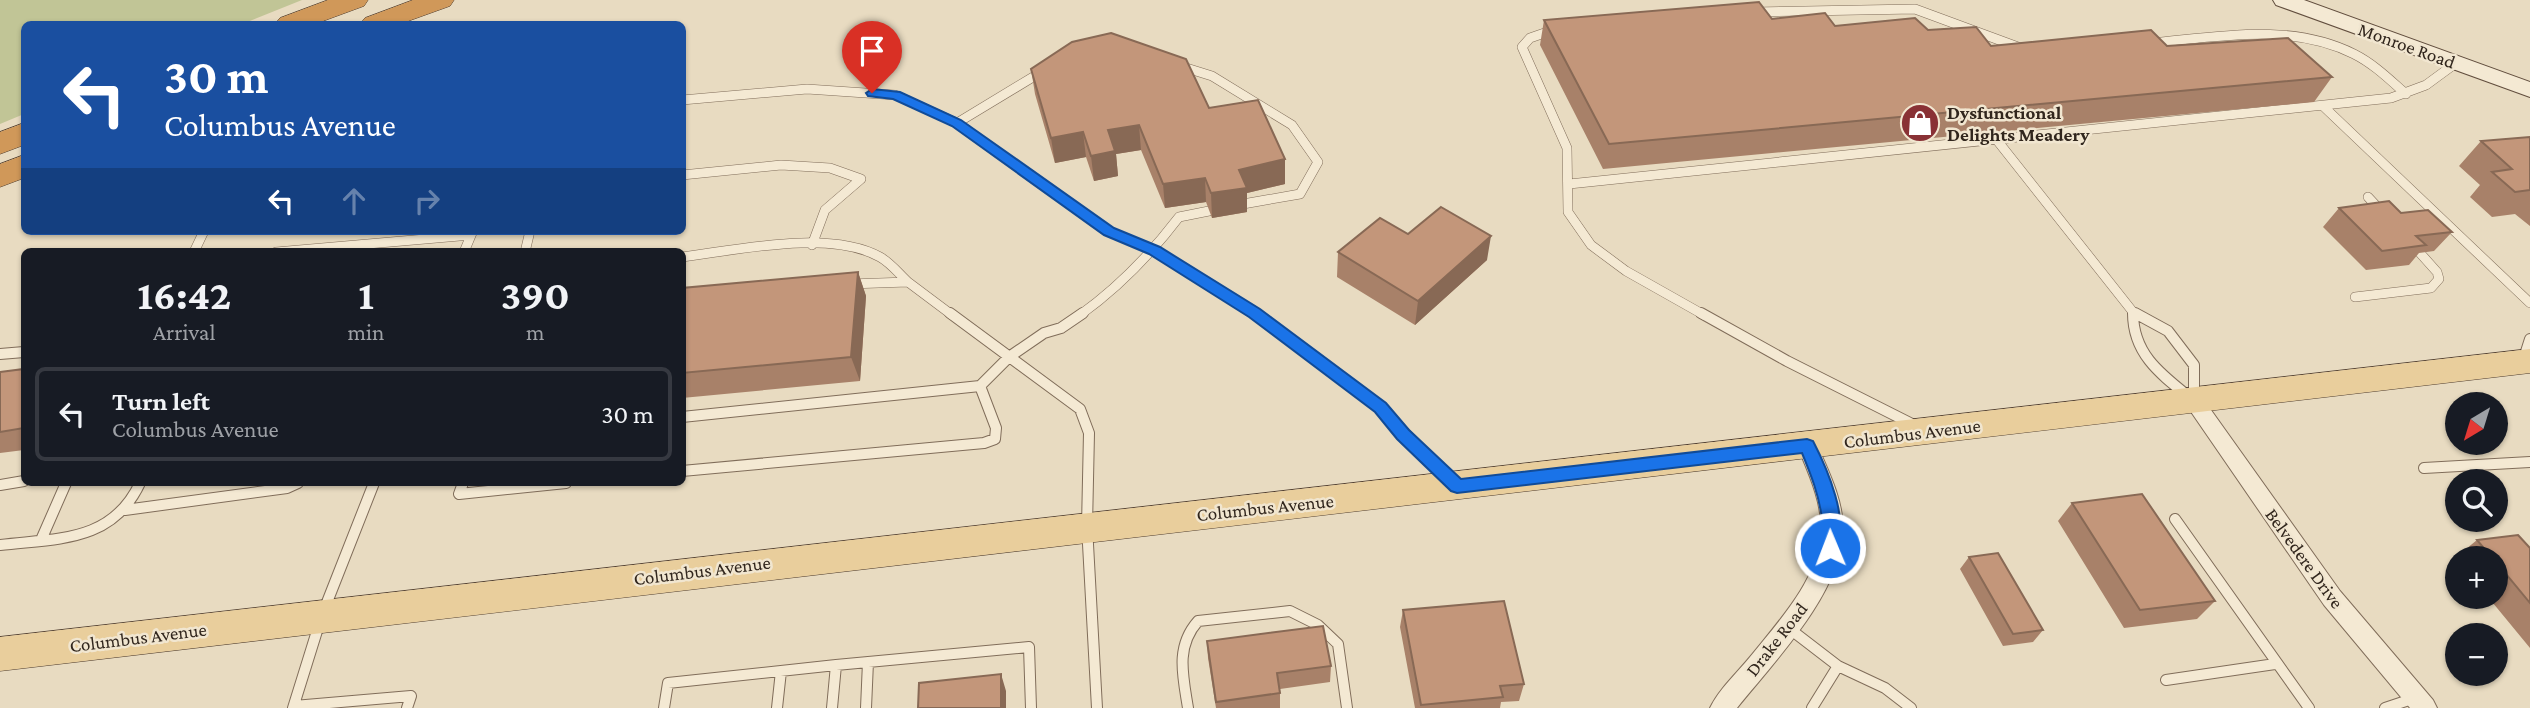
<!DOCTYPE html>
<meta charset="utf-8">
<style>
:root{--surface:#171b24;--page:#242831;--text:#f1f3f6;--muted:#9ea1a6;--line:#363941}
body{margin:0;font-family:"Crimson Pro",serif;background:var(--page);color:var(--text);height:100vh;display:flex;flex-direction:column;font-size:26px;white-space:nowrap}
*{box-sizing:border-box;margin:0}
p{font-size:23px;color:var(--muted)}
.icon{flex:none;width:38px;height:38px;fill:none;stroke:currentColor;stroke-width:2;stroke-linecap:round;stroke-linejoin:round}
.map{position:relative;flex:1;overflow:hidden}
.side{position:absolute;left:21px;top:248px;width:665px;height:238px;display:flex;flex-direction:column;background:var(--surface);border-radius:10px;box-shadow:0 2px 5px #0004}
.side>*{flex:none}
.hud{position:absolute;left:21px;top:21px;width:665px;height:214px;border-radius:10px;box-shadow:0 2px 5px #0004;background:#1a4fa0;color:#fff;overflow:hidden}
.needle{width:46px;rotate:218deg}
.controls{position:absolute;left:2445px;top:392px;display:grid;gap:14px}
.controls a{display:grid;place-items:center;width:63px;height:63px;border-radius:50%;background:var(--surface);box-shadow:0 2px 5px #0004;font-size:35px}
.pin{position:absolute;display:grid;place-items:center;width:60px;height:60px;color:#fff;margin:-72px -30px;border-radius:50% 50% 50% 0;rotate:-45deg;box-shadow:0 0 7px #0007}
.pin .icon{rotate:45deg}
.me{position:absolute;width:77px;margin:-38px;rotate:359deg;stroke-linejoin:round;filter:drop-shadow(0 0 5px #0008)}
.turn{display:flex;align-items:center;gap:24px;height:147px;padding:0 28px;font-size:32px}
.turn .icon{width:91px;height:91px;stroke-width:2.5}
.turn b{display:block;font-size:49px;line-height:60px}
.lanes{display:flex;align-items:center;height:66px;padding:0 28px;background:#0003;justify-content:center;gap:35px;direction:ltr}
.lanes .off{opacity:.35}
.eta{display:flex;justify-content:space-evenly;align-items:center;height:119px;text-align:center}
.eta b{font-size:42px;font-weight:700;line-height:49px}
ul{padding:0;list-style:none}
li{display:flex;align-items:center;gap:21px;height:94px;margin:0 14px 10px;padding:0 14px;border:4px solid var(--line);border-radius:10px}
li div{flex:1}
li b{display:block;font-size:26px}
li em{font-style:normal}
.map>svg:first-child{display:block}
.green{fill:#c1c596}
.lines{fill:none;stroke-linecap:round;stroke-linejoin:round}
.lane-far1-casing{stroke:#806d5a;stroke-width:10}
.lane-casing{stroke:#806d5a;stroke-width:12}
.street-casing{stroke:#806d5a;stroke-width:2}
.secondary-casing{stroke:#624e3e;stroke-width:2}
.primary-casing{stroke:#4e3c2e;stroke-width:1}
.highway-casing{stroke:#4e3c2e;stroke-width:1}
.lane-far1{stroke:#f4e9d3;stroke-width:9}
.lane{stroke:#f4e9d3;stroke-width:10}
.street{fill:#f4e9d3;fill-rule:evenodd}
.secondary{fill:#f4e9d3;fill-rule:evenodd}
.primary{fill:#e9ce9c;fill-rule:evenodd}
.highway{fill:#d09859;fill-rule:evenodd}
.wall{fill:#a88169}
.shaded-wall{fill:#886955}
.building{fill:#c3967a;stroke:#886955;stroke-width:2}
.route{fill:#1a73e8;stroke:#114b97;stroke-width:2}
.labels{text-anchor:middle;stroke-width:5;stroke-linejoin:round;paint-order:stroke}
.street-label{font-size:19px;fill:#31261d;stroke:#f1e6d0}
.poi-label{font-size:19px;font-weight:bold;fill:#31261d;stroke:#f1e6d0;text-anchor:start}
</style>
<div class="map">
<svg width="2530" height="708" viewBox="0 0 2530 708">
<rect width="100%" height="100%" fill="#e8dbc1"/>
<path class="green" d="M0,0H302L242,24H24V114L0,124Z"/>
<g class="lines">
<g class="lane-far1-casing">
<path id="lane-far1" d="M1756,12L1915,9L2018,47
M1553,30L1530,38L1522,47L1567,148L1568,212L1591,245L1626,271L1704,315
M2151,43C2218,37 2291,22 2354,54C2374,64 2390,80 2406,94
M1180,66L1212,76L1292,125L1318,162L1300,194L1243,204
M682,100L807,89L895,95L957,123L1109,232L1154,250L1256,315
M2323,106L2530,303
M957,123L1043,71
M1996,139L2133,312L2138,315
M682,175L781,165L830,168L861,179
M1569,184L2391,98L2426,85L2456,63
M2368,197L2382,212
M812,245L825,210L861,179
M194,252L204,231
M276,252L471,235
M464,252L472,233
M525,252L530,231
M682,257C738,250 829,229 880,257C891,263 899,274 908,282
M849,284L908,282L952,315
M2355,297L2431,288L2439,279L2437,272L2420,253
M1080,315C1119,287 1150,255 1179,217L1209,211"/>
</g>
<g class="lane-casing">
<path id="lane" d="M950,313L1080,409L1089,433L1087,526L1097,708
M1254,313L1380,408L1452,481
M1701,313L1787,361L1914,425
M2133,313C2133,353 2159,373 2188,396
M2135,313L2168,331L2194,365V400
M0,354L24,352
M2523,361L2530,339
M682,417L980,386
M2424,468L2530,462
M682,471L984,443L995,439L996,428L980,386L1009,357L1044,333L1061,328L1083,313
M463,483L459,494L566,483
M0,485L24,481
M125,510L287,488L298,483
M2175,519L2309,708
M41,540L66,483
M0,545C57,538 112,543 140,483
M1786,626L1838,666L1885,688L1911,708
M836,665L1029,647L1031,708
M2166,680L2275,664
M294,706L411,696L407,708
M293,708L322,615L374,483
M664,708L668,683L836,665L832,708
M777,708L781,671
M866,708L868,662
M1188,708C1183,676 1175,647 1198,621L1290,611L1318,625L1338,644L1347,708
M1812,708L1838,666
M2385,708L2415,698"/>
</g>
<g class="street-casing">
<path id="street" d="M2194,393L2201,396L2340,591L2433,700L2437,708H2410L2324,605L2187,406L2184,401L2187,396Z
M1807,437L1814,439L1817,445C1829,472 1844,502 1843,532C1841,593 1774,662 1737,708H1710C1719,689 1737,673 1750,657C1778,622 1818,580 1821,533C1823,503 1808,472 1797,445L1800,439Z"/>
</g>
<g class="secondary-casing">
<path id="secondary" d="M2273,0H2304L2530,82V97L2276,5Z"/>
</g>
<g class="primary-casing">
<path id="primary" d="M2530,349V373L0,671V637Z"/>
</g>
<g class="highway-casing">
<path id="highway" d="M328,0H368L364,6L315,24H275L280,18Z
M413,0H454L450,6L400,24H360L365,18Z
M24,123V145L0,154V132Z
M24,155V178L0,187V164Z"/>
</g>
<use href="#lane-far1" class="lane-far1"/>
<use href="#lane" class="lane"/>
<use href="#street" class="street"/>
<use href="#secondary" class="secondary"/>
<use href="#primary" class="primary"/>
<use href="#highway" class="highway"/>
</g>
<path class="wall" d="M1772,19L1835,26L1928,30L1991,46H2167L2332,77L2314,102L1603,169L1540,45L1544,20Z
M1031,69L1209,108L1285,184L1247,193V212L1212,218L1206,202L1165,208L1141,150L1116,154L1118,176L1094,181L1086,157L1055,163L1035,94Z
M2530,137V226L2515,214L2492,217L2470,197L2480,185L2459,166L2481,141Z
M2339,208L2401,213L2452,232L2434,251L2419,253L2409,265L2366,270L2323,227Z
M230,231H266L233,234Z
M1408,234L1487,260L1415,325L1337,277L1338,252Z
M858,272L866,296L860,381L682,398V288Z
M24,369V450L0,453V372Z
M2072,503L2215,601L2197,619L2124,628L2058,521Z
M2477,540L2530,548V648L2488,597H2496V558H2457V560L2455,558Z
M1969,557L2043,630L2033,642L2003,646L1960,569Z
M1403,610L1524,684L1519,701L1501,702L1500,708H1415L1400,627Z
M1207,641L1331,666L1330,682L1280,689V708H1216L1208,658Z"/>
<path class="shaded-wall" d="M1139,125L1141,150L1116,154L1118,176L1094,181L1091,156L1108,130Z
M1083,132L1086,157L1055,163L1051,138Z
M1285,159V184L1247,193V212L1212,218L1211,193L1239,170Z
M1205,178L1206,202L1165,208L1163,184Z
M1491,236L1487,260L1415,325L1418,301Z
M858,272L866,296L860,381L851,357Z
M1001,674L1006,691V708H1001Z"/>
<path class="building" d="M1759,2L1772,19L1825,13L1835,26L1915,18L1928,30L1976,27L1991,46L2151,30L2167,46L2288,38L2332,77L1609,144L1544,20Z
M1111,33L1186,59L1209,108L1258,100L1285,159L1239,170L1247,188L1211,193L1205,178L1163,184L1139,125L1108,130L1115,151L1091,156L1083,132L1051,138L1031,69L1072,42Z
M2530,137V190L2515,192L2492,172L2512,169L2481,141Z
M2389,201L2401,213L2428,210L2452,232L2416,236L2426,245L2382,251L2339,208Z
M1441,207L1491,236L1418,301L1338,252L1380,218L1408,234Z
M858,272L851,357L682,373V288Z
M24,369V428L0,432V372Z
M2142,494L2215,601L2140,610L2072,503Z
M2518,535L2530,548V603L2496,562V558H2492L2477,540Z
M1998,553L2043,630L2013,634L1969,557Z
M1504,601L1524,684L1500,686L1503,697L1421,705L1403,610Z
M1323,626L1331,666L1277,673L1280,693L1216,702L1207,641Z
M1001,674V708H918L919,683Z"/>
<path class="route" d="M872,89L900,92L961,120L1114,228L1160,247L1260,309L1386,403L1409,430L1461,479L1807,439L1813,441C1827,468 1851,523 1836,553L1830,556L1824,553C1818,543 1823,531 1822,519C1819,495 1811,475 1802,453L1457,493L1451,491L1397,439L1375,412L1249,317L1149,254L1104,235L952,126L893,99L868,96L866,93Z"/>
<defs>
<g id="shop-disc" transform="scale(2.0125)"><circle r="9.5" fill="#893135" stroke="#f1e6d0"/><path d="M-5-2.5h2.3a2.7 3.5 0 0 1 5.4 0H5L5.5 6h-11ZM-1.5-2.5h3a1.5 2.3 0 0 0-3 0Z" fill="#fff"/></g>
</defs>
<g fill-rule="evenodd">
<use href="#shop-disc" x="1920" y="123"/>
</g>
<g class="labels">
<g class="street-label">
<text transform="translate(2407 45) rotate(20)" y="7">Monroe Road</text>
<text transform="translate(1912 433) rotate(-7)" y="7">Columbus Avenue</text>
<text transform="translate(1265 507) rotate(-6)" y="7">Columbus Avenue</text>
<text transform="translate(2305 558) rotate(54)" y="7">Belvedere Drive</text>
<text transform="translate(702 570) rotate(-7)" y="7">Columbus Avenue</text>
<text transform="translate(138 637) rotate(-7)" y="7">Columbus Avenue</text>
<text transform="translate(1776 639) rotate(-52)" y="7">Drake Road</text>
</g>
<g class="poi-label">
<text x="1947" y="119">Dysfunctional<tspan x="1947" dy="22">Delights Meadery</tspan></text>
</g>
</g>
</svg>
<div class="controls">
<a><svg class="needle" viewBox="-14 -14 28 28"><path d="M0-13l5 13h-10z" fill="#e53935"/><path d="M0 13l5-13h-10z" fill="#9ea1a6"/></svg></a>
<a><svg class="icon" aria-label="search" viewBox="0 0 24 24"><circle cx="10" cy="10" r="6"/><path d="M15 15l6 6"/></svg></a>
<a>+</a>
<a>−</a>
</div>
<div class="pin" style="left:872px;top:93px;background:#d93025"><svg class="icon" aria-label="arrive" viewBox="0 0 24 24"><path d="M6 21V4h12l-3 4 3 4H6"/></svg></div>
<svg class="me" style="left:1830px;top:548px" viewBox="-20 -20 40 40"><circle r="17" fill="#1a73e8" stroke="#fff" stroke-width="3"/><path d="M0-11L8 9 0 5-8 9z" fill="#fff"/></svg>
<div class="hud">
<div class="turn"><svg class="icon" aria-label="left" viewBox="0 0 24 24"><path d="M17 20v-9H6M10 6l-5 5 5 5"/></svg><div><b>30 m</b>Columbus Avenue</div></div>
<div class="lanes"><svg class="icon" aria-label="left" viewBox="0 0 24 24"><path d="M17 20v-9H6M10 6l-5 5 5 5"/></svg><svg class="icon off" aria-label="ahead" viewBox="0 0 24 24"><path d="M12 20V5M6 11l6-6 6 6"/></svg><svg class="icon off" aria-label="right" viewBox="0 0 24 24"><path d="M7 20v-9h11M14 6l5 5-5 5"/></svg></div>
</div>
<section class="side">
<div class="eta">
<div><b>16:42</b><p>Arrival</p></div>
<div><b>1</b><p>min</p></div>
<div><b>390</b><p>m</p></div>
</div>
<ul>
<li><svg class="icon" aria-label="left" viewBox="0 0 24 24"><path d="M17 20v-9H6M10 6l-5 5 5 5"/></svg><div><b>Turn left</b><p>Columbus Avenue</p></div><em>30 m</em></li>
</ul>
</section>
</div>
